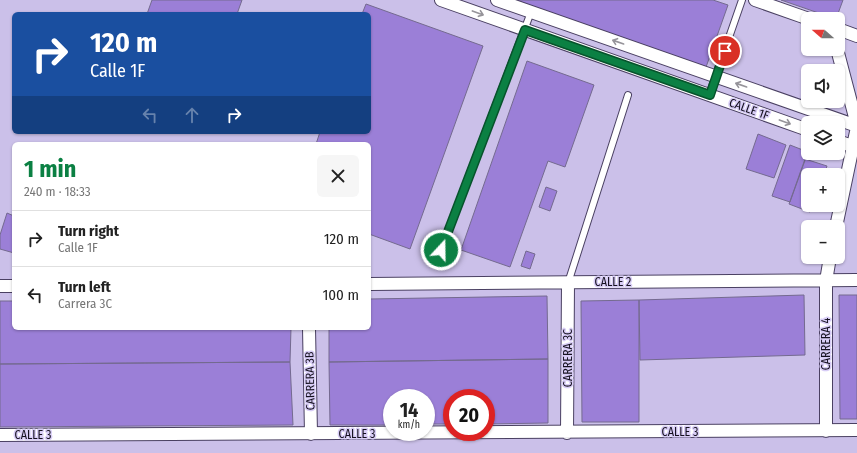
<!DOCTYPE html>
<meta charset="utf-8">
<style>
:root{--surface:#fff;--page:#f6f6f6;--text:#222;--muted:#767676;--line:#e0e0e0;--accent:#0b8043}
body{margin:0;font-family:"Fira Sans Condensed",sans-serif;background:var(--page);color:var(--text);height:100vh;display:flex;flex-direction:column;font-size:15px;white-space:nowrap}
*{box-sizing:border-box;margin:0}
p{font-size:13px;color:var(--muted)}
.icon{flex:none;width:22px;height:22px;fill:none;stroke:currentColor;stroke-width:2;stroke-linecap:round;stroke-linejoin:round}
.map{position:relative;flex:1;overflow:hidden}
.drawer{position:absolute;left:12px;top:142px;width:359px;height:188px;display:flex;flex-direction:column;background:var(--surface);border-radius:6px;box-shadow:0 1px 3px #0004}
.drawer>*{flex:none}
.banner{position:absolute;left:12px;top:12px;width:359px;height:122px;border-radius:6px;box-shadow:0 1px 3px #0004;background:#1a4fa0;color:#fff;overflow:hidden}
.needle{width:26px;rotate:290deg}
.tools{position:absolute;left:801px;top:12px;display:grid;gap:8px}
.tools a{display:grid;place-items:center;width:44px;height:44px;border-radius:6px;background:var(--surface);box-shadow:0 1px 3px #0004;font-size:20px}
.speed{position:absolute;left:383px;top:389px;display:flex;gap:8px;font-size:20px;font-weight:700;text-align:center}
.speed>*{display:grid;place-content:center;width:52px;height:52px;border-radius:50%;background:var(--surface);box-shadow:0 1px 3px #0004;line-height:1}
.speed small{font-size:10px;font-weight:400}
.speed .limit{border:6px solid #d22;background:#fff;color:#111}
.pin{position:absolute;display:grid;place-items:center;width:34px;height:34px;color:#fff;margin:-17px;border:2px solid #fff;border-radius:50%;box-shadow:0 1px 4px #0007}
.me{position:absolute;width:44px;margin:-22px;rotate:21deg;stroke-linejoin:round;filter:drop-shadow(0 0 3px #0008)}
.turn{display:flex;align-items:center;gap:14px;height:84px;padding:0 12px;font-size:18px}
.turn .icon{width:52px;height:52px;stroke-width:2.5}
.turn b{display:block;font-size:28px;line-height:34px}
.lanes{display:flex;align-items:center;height:38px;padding:0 12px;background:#0003;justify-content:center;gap:20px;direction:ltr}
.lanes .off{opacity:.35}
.round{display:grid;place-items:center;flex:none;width:42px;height:42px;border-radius:6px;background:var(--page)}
.headline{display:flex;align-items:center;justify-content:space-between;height:68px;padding:0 12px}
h1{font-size:24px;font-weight:700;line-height:30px;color:var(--accent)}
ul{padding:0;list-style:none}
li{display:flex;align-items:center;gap:12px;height:56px;padding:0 12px;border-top:1px solid var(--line)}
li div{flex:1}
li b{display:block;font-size:15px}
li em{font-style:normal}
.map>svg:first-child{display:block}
.building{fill:#9b7fd7;stroke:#746a8f}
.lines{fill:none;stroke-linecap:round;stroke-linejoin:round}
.service-casing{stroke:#4a4062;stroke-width:8}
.minor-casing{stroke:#4a4062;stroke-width:14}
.service{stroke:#fff;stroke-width:6}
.minor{stroke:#fff;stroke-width:12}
.oneway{stroke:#96949a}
.route-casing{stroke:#07532c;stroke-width:10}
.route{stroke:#0b8043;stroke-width:7}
.labels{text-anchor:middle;stroke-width:3;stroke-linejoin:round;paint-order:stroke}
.street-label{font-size:12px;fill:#15111f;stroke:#d8cdf6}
</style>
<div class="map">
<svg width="857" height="453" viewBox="0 0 857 453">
<rect width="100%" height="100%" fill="#cbc0e9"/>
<path class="building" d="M152,0H242L237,14H147Z
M505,0H713L728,5L705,70Z
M781,0H843L836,19Z
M366,4L483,46L410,249L369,234V144H316L320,132H369V14H362Z
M527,61L594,85L565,167L548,161L510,267L461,250Z
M758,134L786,145L774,178L746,169Z
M790,145L808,152L790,202L772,196Z
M805,159L827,166L824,175H808V205H812L810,212L789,204Z
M546,187L557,191L550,211L539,207Z
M7,213L14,216V253L0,249V235Z
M526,251L535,254L530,269L521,266Z
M804,295L805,355L640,360L639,300Z
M839,295H857V419H840Z
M547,296L548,359L329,362V328H369V299Z
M639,300V422H582L581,301Z
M0,301H14V328H291L290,362L0,364Z
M548,359V423L486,424V398H452V424H426V398H392V425H330L329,362Z
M290,362L293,425L0,427V364Z"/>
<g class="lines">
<g class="service-casing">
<path id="service" d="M709,95L742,0
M441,250L531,12
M568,283L628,95"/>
</g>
<g class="minor-casing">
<path id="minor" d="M441,0L808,130
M497,0L857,126
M755,0L809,19
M838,29L857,36
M837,49L857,125
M838,141L857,148
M836,227L857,127
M369,284L857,280
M0,286H14
M309,328L311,434
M826,431V281L830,257
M567,433L568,283
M0,435L857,430"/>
</g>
<use href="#service" class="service"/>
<use href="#minor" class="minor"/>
</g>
<defs><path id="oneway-shaft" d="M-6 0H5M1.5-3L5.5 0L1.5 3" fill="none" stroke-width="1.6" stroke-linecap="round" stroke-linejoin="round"/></defs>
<g class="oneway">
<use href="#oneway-shaft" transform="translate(478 13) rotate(20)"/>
<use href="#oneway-shaft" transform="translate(618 42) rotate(-161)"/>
<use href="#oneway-shaft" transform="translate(741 85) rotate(-161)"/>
<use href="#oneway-shaft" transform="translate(785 122) rotate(20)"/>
</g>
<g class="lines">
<g class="route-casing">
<path id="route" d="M441,250L525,30L710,95L725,51"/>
</g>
<use href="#route" class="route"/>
</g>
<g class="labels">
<g class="street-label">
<text transform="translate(749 109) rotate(20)" y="4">CALLE 1F</text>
<text x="613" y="286">CALLE 2</text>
<text transform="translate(826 344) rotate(-90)" y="4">CARRERA 4</text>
<text transform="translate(568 358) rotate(-90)" y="4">CARRERA 3C</text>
<text transform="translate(310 381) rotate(-91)" y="4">CARRERA 3B</text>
<text x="680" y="436">CALLE 3</text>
<text x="357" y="438">CALLE 3</text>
<text x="33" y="439">CALLE 3</text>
</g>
</g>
</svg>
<div class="tools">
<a><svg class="needle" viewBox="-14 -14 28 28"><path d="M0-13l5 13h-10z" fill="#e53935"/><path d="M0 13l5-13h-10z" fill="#767676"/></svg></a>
<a><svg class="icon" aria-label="sound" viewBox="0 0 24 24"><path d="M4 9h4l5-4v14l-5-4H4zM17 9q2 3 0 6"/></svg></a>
<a><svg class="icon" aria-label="layers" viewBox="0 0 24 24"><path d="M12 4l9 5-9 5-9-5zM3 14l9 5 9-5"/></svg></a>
<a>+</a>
<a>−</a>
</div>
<div class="speed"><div>14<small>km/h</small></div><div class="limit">20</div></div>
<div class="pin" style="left:725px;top:51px;background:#d93025"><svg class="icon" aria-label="arrive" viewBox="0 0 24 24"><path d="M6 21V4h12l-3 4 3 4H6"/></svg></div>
<svg class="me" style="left:441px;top:250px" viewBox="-20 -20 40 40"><circle r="17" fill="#0b8043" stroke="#fff" stroke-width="3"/><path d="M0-11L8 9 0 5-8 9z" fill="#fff"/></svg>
<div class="banner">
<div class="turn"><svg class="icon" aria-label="right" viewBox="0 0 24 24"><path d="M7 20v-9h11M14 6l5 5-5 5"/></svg><div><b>120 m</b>Calle 1F</div></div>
<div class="lanes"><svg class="icon off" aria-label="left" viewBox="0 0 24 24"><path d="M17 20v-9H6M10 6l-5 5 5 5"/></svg><svg class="icon off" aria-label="ahead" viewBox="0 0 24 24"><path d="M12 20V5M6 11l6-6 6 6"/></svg><svg class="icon" aria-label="right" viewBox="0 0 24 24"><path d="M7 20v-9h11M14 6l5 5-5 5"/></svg></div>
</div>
<section class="drawer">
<div class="headline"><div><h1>1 min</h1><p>240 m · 18:33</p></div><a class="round"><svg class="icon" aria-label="close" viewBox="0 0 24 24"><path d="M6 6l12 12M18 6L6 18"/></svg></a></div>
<ul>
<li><svg class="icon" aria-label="right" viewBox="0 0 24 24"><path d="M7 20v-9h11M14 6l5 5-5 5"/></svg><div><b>Turn right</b><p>Calle 1F</p></div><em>120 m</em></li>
<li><svg class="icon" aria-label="left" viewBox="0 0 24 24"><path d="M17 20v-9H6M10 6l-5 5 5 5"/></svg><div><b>Turn left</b><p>Carrera 3C</p></div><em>100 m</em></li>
</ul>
</section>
</div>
